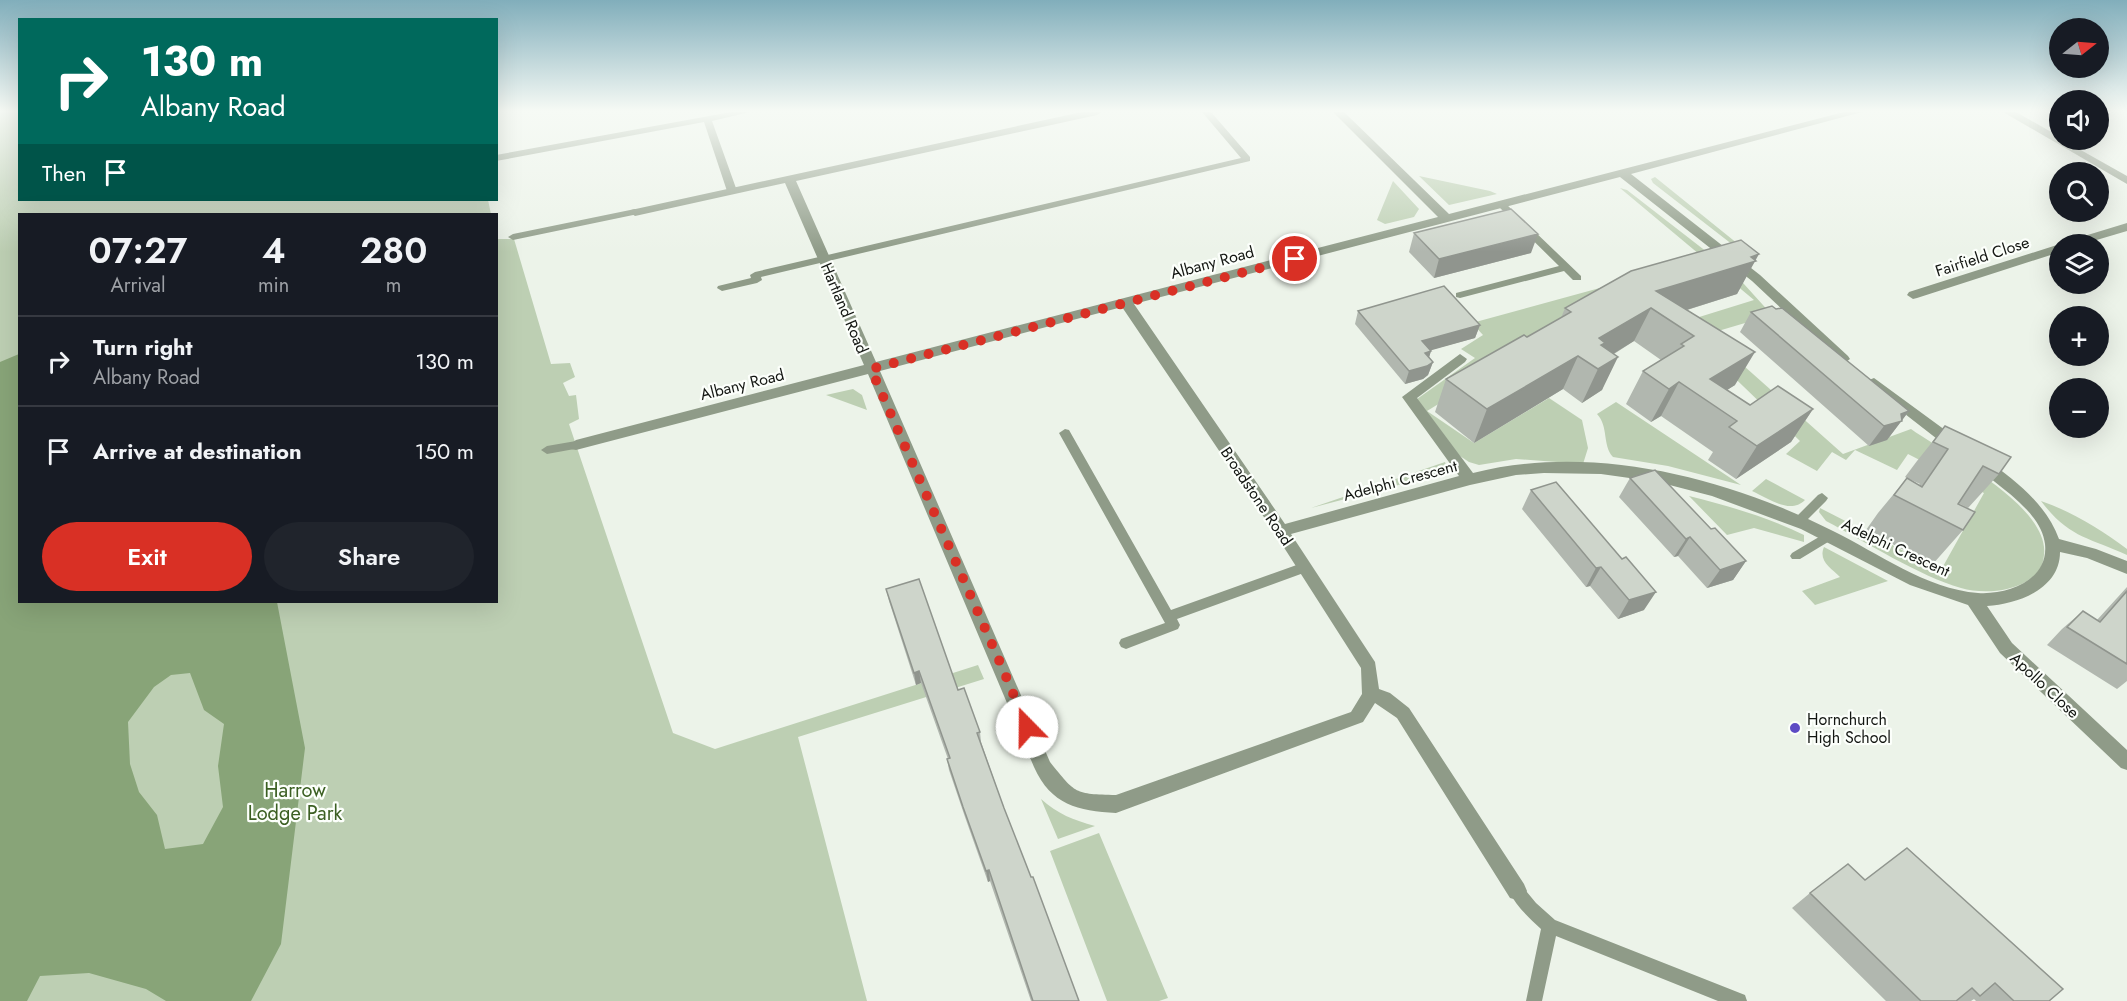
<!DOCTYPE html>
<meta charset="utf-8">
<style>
:root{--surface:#171b24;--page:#20242c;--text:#f1f3f6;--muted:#9ea1a6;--line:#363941;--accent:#d93025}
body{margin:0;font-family:Jost,sans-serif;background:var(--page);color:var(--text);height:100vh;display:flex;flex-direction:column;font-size:22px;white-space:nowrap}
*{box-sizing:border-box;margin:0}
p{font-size:20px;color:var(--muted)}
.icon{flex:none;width:33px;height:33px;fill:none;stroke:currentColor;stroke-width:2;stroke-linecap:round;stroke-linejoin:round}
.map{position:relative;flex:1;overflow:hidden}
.details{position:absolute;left:18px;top:213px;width:480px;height:390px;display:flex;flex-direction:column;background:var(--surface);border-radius:0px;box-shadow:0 6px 24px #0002}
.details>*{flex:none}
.top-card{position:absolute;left:18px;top:18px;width:480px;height:183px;border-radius:0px;box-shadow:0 6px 24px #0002;background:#00695c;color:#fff;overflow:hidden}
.needle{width:39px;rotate:73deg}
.fabs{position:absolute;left:2049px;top:18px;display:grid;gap:12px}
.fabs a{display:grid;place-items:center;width:60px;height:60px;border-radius:50%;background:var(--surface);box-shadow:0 6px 24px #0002;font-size:30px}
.pin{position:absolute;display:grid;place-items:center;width:51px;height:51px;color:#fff;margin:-26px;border:3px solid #fff;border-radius:50%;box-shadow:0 2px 6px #0007}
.me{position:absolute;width:66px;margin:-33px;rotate:338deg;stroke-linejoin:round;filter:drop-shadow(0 0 4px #0008)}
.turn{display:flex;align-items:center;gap:21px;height:126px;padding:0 24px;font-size:27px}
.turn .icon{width:78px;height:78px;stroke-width:2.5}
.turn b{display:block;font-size:42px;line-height:51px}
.then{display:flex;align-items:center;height:57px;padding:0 24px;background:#0003;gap:12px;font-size:22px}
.eta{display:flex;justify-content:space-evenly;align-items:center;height:102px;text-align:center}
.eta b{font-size:36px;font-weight:600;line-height:42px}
.primary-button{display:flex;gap:12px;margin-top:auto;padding:12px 24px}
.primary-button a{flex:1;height:69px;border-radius:36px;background:var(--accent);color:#fff;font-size:24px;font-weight:600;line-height:69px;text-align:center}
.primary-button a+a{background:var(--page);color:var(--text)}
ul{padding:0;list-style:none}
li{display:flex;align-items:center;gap:18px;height:90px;padding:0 24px;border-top:2px solid var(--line)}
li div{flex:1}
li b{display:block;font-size:22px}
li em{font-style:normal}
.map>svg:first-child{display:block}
.green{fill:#bdcfb3}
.water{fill:#88a478;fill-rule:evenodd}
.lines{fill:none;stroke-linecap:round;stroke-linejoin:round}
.lane{fill:#8f9b88;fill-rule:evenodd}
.street{fill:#8f9b88;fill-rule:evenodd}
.wall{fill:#b1b7af}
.shaded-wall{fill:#90958e}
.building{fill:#ced5cb;stroke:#90958e;stroke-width:1.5}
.route{stroke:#d93025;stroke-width:10;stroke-dasharray:0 18}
.poi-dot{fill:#5d4bc4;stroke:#fcfffb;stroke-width:2}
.labels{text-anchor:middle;stroke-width:4.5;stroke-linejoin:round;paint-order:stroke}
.street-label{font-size:16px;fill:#131612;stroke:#fcfffb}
.poi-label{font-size:16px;fill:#131612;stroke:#fcfffb;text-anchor:start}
.near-park-label{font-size:20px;fill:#3b5f22;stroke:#fcfffb}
</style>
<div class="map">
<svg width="2127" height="1001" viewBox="0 0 2127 1001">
<rect width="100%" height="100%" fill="#ecf3e9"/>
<path class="green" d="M0,112H19L20,200H488L491,214H20V602H496L497,236V239H514L551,364L570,363L575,377L563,383L569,396L576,395L579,419L569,424L673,733L715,749L978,665L984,679L798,737L867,1001H0Z
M1419,176L1490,191L1497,194L1449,205Z
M1655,177L1738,244L1733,245L1653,183L1651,179Z
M1393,181L1419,209L1414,217L1385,224L1377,220Z
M1620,188L1627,190L1734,273L1772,315L1708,334L1843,454L1911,429C1946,454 2050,506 2044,555C2043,567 2038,574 2027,581C2010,592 1981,594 1961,588C1919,576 1866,542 1826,521L1819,512L1820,508L1941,570L1984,493L1908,454L1897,470L1855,450L1846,460L1832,452L1817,471L1786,454L1800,441L1714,358L1612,298L1427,411L1474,443L1549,398L1582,420L1588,448L1583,464L1516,459L1479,465L1469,462L1460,456L1417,399L1475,358L1461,349L1483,335L1472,323L1618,283L1667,327L1754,300Z
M853,389L862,395L867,410L826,395Z
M1616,402L1741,485L1668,466L1613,457C1602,445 1609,427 1597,414Z
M1445,462L1447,469L1440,474L1311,508Z
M1766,479L1805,500C1790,515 1768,498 1752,491Z
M1689,496C1729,506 1767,517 1804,535V542L1754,528L1727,535Z
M2041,501C2073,512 2100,529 2127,549V555C2088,537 2069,538 2041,501Z
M1824,547L1888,581L1815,605L1802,591L1840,577C1831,568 1818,561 1824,547Z
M1041,799C1058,814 1073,820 1095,826L1058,839Z
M1099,833L1168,998L1159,1001H1107L1050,851Z"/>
<path class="water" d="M19,354L20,602H277L305,748L281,944L251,1001H166L146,989L89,973L40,976L27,1001H0V362ZM190,673L204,710L224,724L218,766L223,807L203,844L165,849L157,815L139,792L130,764L128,722L154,687L171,675Z"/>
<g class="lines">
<path class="lane" d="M731,112H750L712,121L737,191L732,194L727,191L704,122L496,161V155Z
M1202,112H1211L1250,157V161L761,277L762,280L757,283L722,291L717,288L718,286L751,278L750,275L755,272L1241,158Z
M1502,202L1505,203L1581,276V280H1573L1564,271L1460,298L1456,297V293L1559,266L1499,207V203Z
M635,209L638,210V214L513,240L508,237L513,234Z
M1065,429L1069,430L1171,610L1305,562L1309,563L1311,567L1309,571L1177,619L1180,625L1178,629L1126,649L1121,647L1119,643L1121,639L1165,623L1059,433Z
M576,441L580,442L582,445L580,448L547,454L541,450L547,446Z
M1822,493L1828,498L1826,501L1803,524H1795L1793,521L1795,518L1818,495Z
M1829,531L1833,533L1835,536L1833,539L1800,559H1792L1790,556L1792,553Z
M1517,883L1522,886L1536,903L1555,920L1745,995L1747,1001H1718L1556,936L1542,1001H1526L1541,929C1529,918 1516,906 1509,891L1512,886Z"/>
<path class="street" d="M1082,112H1102L1097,115L796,181L876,362L1438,217L1333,112H1344L1449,214L1844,112H1862L1631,174L1760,275L1848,356L1850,359L1843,364L1838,362L1752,281L1620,177L1134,304L1285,524L1459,476L1402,397L1460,354L1467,359L1465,362L1417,398L1473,473C1592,443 1725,477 1833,531C1878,553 1926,589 1978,593C2008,595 2049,580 2045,544C2042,518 2014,497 1995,482C1988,476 1979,471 1975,464L1982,459L1987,460C2017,482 2046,504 2059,539L2096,549L2127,561V574L2087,558L2060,552C2060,589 2018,604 1987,606L2012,643L2127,750V770L2121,768L2000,653L1968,605L1910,585L1801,529L1712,496L1658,482L1601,474L1544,473L1516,475L1470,485L1291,534L1375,662L1379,689L1390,693L1409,708L1524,884L1527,891L1524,898L1517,900L1510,898L1397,718L1375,703L1363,722L1116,813C1078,811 1051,805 1034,767L868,374L576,450L571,449L569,445L576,440L864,365L785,183L635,216L629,212L631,210ZM1122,307L1276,535L1361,668L1362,694L1351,712L1116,795C1074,794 1076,794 1050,762L880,371Z
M2003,112H2016L2060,137V140H2063L2127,176V184Z
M2127,223V231L2083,244H2066L2068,241Z
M2060,244V252L1917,298L1913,299L1907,295L1909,292Z
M1874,378L1960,441L1962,445L1960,449H1950L1869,386L1867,383L1869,380Z"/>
</g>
<path class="wall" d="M1414,233L1531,253L1434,278L1409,252Z
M1755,260L1737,294L1687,310L1735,385L1727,390L1750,405L1813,409L1791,442L1736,479L1708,460L1713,452L1661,416L1651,422L1626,404L1643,371L1661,360L1634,341L1614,354L1602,390L1582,403L1563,389L1474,443L1435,412L1446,379L1527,337L1561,318L1565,308Z
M1358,311L1480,325L1475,338L1430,350L1431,351L1429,357L1433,362L1428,375L1423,379L1405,384L1355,324Z
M1751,312L1909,411L1887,440L1869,446L1740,332Z
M1945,426L1999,474L1968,508L1958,503L1963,530L1932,565L1866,530L1878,513L1907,478L1919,485L1920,484L1905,477L1917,461Z
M1630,478L1711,529L1746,561L1733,580L1707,588L1678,556L1674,557L1619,497Z
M1531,490L1644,610L1618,619L1590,586L1586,587L1522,509Z
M2127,587V681L2117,689L2047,645L2062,629L2083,611L2097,620Z
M886,589L958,690L980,732L981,742L1004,808L1079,1001H1031L990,881L988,882L965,817L949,770L947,759H948L921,683L916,685L889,601Z
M1865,880L2049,1001H1976L1974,999L1971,1001H1886L1792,908L1810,893Z"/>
<path class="shaded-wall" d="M1538,234L1531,253L1434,278L1439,259Z
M1759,254L1737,294L1664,317L1651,308L1634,341L1595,365L1599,338L1656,291Z
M1480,325L1475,338L1418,354L1422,341Z
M1431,351L1427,364L1425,353Z
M1755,352L1735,385L1708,402L1710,379Z
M1578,356L1563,389L1474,443L1487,409Z
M1618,357L1602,390L1582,403L1598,369Z
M1433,362L1428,375L1423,379L1405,384L1409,371Z
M1679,382L1661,416L1651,422L1669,389Z
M1813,409L1791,442L1736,479L1757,446Z
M1909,411L1887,440L1869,446L1884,426L1901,414Z
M1690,537L1678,556L1674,557L1686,539Z
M1746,561L1733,580L1707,588L1720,570Z
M1601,567L1590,586L1586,587L1596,568Z
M1656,592L1644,610L1618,619L1629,600Z
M919,671L921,683L916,685L914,673Z
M989,870L990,881L988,882L986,871Z"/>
<path class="building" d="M1511,209L1538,234L1439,259L1414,233Z
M1741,240L1759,254L1751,257L1756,261L1656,291L1755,352L1710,379L1750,405L1778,386L1813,409L1757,446L1729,427L1737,421L1679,382L1669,389L1643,371L1684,346L1681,344L1694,336L1651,308L1599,338L1605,343L1601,345L1618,357L1598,369L1578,356L1487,409L1446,379L1524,335L1527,337L1571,312L1565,308L1631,271Z
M1444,286L1480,325L1422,341L1431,351L1425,353L1433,362L1427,366L1409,371L1358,311Z
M1772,306L1776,309L1782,308L1909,411L1901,414L1902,421L1884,426L1751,312Z
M1945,426L2011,457L1999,474L1983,466L1958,504L1975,512L1963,530L1894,495L1907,478L1922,487L1948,449L1933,442Z
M1655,470L1711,529L1715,528L1746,561L1720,570L1690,537L1686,539L1630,478Z
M1556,482L1622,559L1626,557L1656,592L1629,600L1601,567L1596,568L1531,490Z
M919,579L958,690L964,688L980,732L977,733L1004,808L1031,877H1033L1079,1001H1033L989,870L986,871L963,807L947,759L950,758L919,671L914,673L886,589Z
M2127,591V664L2067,627L2083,611L2100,622Z
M1907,848L2063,989L2049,1001H2014L1995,983L1980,996L1972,988L1956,1001H1921L1810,893L1848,864L1865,880Z"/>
<linearGradient id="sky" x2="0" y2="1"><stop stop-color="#81aebb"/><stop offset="0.44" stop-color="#f6faf5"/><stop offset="1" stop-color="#f6faf5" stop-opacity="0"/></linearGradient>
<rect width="2127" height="252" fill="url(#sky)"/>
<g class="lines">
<path class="route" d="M1027,727L1002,667L871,369L1295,259"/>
</g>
<circle class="poi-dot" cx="1795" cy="728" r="6"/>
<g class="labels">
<g class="street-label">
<text transform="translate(1982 256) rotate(-18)" y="6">Fairfield Close</text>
<text transform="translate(1212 262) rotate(-15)" y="6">Albany Road</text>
<text transform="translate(845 308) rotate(67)" y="6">Hartland Road</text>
<text transform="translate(742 384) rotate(-14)" y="6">Albany Road</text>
<text transform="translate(1400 480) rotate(-15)" y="6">Adelphi Crescent</text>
<text transform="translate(1257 496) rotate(56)" y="6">Broadstone Road</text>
<text transform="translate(1896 547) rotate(25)" y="6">Adelphi Crescent</text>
<text transform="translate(2045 685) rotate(43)" y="6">Apollo Close</text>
</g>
<g class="poi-label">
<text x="1807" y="725">Hornchurch<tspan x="1807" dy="18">High School</tspan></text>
</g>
<g class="near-park-label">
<text x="295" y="797">Harrow<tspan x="295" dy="23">Lodge Park</tspan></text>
</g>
</g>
</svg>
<div class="fabs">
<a><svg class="needle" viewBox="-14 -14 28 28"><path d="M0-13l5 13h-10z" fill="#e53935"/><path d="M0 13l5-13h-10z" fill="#9ea1a6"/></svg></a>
<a><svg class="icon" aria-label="sound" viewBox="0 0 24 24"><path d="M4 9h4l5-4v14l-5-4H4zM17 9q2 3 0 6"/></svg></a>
<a><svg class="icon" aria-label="search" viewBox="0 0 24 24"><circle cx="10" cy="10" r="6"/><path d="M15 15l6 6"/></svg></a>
<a><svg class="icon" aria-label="layers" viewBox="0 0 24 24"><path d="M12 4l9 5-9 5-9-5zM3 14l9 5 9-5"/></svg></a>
<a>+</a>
<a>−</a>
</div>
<div class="pin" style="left:1295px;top:259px;background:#d93025"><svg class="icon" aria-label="arrive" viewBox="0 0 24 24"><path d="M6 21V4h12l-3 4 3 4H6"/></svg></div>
<svg class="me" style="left:1027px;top:727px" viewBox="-20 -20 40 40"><circle r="19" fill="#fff"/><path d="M0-13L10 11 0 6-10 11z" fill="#d93025"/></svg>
<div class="top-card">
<div class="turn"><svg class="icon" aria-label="right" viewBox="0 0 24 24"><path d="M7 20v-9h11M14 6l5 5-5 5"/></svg><div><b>130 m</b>Albany Road</div></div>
<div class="then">Then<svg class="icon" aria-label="arrive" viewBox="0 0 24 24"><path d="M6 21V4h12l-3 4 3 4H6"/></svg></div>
</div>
<section class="details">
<div class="eta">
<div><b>07:27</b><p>Arrival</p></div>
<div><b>4</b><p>min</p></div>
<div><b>280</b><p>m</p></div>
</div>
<ul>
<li><svg class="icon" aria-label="right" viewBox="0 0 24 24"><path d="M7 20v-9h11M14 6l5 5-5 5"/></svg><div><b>Turn right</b><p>Albany Road</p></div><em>130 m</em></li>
<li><svg class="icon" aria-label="arrive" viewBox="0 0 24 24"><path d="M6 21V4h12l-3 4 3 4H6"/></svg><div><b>Arrive at destination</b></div><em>150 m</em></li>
</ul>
<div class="primary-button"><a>Exit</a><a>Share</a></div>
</section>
</div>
